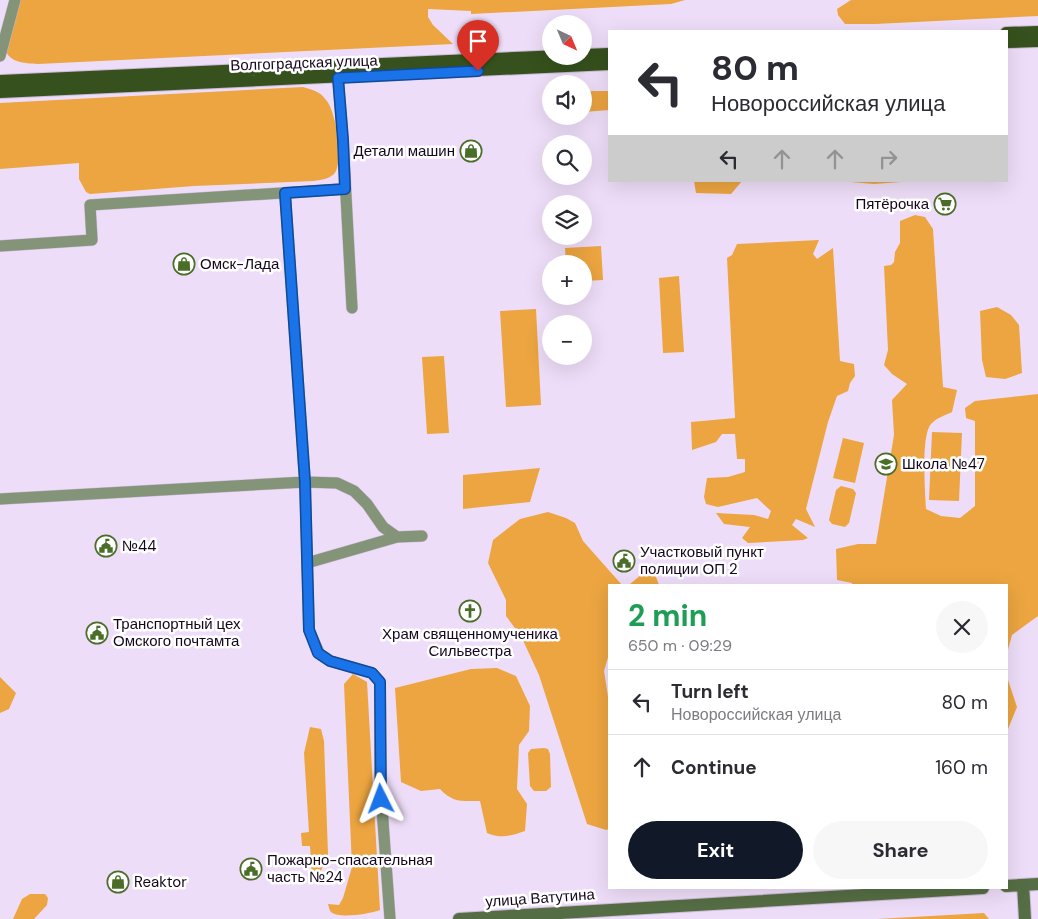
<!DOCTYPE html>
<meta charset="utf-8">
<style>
:root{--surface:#fff;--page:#f7f7f7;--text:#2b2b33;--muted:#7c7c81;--line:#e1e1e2;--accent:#111827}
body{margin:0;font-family:"DM Sans",sans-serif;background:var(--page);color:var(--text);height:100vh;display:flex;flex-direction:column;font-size:19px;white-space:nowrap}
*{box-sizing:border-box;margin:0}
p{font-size:16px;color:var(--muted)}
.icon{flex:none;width:28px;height:28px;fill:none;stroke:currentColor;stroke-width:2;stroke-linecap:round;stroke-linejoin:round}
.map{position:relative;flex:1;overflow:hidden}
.side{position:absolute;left:608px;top:584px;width:400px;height:305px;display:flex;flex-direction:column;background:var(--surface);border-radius:0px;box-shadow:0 5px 20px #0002}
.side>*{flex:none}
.top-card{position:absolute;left:608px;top:30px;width:400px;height:152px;border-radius:0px;box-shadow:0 5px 20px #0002;background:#fff;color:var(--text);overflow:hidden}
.needle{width:32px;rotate:136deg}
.fabs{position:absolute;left:542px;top:15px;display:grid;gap:10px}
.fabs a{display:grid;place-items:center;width:50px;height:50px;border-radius:50%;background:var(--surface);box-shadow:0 5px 20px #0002;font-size:25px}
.pin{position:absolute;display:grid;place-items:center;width:42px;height:42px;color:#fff;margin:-51px -21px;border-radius:50% 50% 50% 0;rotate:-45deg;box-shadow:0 0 5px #0007}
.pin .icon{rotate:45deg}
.me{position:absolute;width:55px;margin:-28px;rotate:357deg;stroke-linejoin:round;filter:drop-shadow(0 0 4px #0008)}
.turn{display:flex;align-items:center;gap:18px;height:105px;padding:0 20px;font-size:22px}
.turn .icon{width:65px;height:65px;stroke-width:2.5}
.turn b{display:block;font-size:35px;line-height:42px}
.lanes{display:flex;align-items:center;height:48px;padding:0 20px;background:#0003;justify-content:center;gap:25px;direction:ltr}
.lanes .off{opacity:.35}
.round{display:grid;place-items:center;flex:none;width:52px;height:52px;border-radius:26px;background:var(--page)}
.head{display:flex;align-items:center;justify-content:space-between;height:85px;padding:0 20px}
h1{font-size:30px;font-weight:700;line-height:38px;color:#1e9e55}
.action{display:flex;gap:10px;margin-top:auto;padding:10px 20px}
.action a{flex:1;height:58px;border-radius:30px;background:var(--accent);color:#fff;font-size:20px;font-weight:700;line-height:58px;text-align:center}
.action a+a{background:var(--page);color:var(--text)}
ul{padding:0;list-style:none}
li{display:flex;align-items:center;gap:15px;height:65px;padding:0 20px;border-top:1px solid var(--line)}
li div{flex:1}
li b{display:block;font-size:19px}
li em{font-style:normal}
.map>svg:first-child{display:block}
.green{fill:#eca540}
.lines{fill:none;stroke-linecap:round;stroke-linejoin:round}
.minor-casing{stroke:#cbbbd5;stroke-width:12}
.secondary-casing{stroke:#cbbbd5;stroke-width:14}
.primary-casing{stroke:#cbbbd5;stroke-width:14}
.minor{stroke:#839478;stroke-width:11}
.secondary{stroke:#556d44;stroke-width:12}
.primary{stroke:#36511d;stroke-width:12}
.route-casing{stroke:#114b97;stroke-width:12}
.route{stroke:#1a73e8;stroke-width:9}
.labels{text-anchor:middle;stroke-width:5;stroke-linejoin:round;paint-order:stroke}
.street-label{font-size:15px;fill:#15061d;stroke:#fff}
.poi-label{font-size:15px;fill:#15061d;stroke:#fff;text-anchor:start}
</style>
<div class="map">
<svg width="1038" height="919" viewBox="0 0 1038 919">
<rect width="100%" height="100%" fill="#eeddf8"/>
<path class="green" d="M17,0H685L671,4L471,14V11L428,9V17L433,25L453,44L38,64C23,63 10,63 4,48Z
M851,0H1038V16L875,24H845L838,15L837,9Z
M303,87C312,90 320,91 326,100C336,110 345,165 333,175C328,179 320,180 314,181L194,186L90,194L86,192L79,179V163L0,169V103Z
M592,91H609V110L584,112V93Z
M694,181H742L731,194L696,193Z
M839,181H915L874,184Z
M915,215L925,217L933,229L943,387L957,390L952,412C946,415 936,418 931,424C921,435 925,492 926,509L941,516L960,518L975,506V421L966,418L965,408L975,401L1038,394V616L1012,635L1006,657V585H852V583L837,580L836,549L858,544H876L894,435L892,400L907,384L892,374L884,365L888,350L884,266L891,265L894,262L895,252L900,243V221Z
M819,240L813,254L817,259L833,248L840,361L854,364L855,376L850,383L848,391L837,396L828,422L806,509L815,527L796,519L792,525L808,538L803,540L748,543L742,538L750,527L724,524L716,513L754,515L768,519L771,511L757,498L718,507L706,504L704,497L707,478L728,477L745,472V459H737L735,434H722L716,442L692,450L691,422L735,418L727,258L732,255L737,244Z
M601,246L603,280L584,281V264H566L565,248Z
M679,276L684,352L663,353L659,278Z
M997,307L1011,315L1019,325L1022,373L1005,379L986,377L982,360L980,311Z
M536,309L541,405L506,407L500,311Z
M444,356L449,433L427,434L422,357Z
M932,432L962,433L959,501L929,500Z
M843,438L864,443L855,483L833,478Z
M540,468L530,502L463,509V475Z
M841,486L853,489L856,493L849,523L845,527L832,524L829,520L836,490Z
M548,512L566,518L575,523L583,541L622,585H609V654L604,671L609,703V829L606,830L587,824L539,675L521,636L506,616V600L488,563L493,540L520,519Z
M643,573L656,577L659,585H629Z
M497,668L516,676L530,706L529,731L519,745L517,789L527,804L525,831C511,836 501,839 487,833L480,801C462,801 453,803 440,789L421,791L401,782L395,688L471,669Z
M353,674L367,682L380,910C369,914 339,919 331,912C329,910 329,907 328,904L339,905L343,898L352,867L344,684Z
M1006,674L1017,707L1006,734Z
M0,677L16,693L9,709L0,713Z
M310,727L321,729L324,741L328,854L318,878L312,875L310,846H302L301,833L309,832L304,753Z
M544,748L548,749L550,754L551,787L546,791H534L530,786L528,753L531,749Z
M30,894H45L48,898L47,905L34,919H13L22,899Z
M984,913L989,919H877Z"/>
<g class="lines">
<g class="minor-casing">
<path id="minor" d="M0,56L15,0
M338,78L343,140L352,308
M285,193L305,482L309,630L319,653L330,661L372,673L380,682V780L390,919
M0,246L92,240L90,205L345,189
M0,499L305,482L337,483L354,491L367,504L383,527L397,537
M307,563L397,537L422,536"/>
</g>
<g class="secondary-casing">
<path id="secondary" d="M1023,885L1025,919
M1006,886L1038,884
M459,919L983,888"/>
</g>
<g class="primary-casing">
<path id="primary" d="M1006,33L1038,32
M1006,42L1038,41
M584,55L609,54
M0,81L561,56
M0,92L609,64"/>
</g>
<use href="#minor" class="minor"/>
<use href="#secondary" class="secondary"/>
<use href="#primary" class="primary"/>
</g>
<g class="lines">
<g class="route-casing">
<path id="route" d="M381,799L380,682L372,673L330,661L318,653L309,630L305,482L285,193L345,189L343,140L338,78L478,71"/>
</g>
<use href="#route" class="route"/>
</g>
<defs>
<g id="shop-ring" transform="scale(1.125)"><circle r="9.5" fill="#fff" stroke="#4a6e28" stroke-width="1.5"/><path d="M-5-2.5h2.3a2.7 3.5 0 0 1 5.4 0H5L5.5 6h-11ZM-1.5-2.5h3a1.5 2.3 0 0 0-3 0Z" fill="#4a6e28"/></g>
<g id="supermarket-ring" transform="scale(1.125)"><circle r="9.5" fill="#fff" stroke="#4a6e28" stroke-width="1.5"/><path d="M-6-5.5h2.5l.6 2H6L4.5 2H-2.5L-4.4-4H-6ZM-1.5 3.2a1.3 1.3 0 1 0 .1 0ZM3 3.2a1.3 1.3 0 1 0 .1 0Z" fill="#4a6e28"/></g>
<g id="school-ring" transform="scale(1.125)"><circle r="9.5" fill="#fff" stroke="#4a6e28" stroke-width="1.5"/><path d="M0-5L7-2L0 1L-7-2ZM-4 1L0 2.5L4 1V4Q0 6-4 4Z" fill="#4a6e28"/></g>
<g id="civic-ring" transform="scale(1.125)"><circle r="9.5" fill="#fff" stroke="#4a6e28" stroke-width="1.5"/><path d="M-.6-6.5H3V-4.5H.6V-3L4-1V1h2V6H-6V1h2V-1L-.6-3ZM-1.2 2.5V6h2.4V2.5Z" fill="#4a6e28"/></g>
<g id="church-ring" transform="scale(1.125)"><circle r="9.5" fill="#fff" stroke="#4a6e28" stroke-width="1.5"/><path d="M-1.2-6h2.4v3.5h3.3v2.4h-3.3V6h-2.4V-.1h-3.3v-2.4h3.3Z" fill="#4a6e28"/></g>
</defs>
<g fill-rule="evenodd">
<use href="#shop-ring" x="471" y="151"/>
<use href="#supermarket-ring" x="945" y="204"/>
<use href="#shop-ring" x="184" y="264"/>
<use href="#school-ring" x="886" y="464"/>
<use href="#civic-ring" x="106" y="546"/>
<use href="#civic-ring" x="624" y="561"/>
<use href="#church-ring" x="470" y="611"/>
<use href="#civic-ring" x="97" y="633"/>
<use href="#civic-ring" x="251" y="869"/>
<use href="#shop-ring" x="118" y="882"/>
</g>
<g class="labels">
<g class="street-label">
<text transform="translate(304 63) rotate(-2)" y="5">Волгоградская улица</text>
<text transform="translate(540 898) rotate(-4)" y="5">улица Ватутина</text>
</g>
<g class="poi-label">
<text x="455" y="156" text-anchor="end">Детали машин</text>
<text x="929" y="209" text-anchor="end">Пятёрочка</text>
<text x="200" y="269">Омск-Лада</text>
<text x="902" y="469">Школа №47</text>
<text x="122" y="551">№44</text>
<text x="640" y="557">Участковый пункт<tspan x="640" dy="17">полиции ОП 2</tspan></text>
<text x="113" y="629">Транспортный цех<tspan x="113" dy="17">Омского почтамта</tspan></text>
<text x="470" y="639" text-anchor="middle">Храм священномученика<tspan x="470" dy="17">Сильвестра</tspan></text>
<text x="267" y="865">Пожарно-спасательная<tspan x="267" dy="17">часть №24</tspan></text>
<text x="134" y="887">Reaktor</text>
</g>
</g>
</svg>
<div class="fabs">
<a><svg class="needle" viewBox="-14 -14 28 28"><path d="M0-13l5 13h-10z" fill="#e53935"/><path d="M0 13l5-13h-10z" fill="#7c7c81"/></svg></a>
<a><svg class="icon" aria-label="sound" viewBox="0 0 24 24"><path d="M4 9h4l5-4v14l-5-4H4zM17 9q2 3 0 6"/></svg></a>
<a><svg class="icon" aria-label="search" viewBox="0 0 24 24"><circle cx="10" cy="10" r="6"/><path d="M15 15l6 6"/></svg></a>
<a><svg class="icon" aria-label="layers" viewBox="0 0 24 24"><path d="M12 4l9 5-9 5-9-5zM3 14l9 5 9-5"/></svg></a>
<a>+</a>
<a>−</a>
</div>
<div class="pin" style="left:478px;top:71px;background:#d93025"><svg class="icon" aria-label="arrive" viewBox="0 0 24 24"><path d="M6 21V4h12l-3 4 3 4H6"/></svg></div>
<svg class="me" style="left:381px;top:799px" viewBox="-20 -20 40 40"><path d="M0-17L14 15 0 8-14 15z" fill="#1a73e8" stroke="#fff" stroke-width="4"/></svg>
<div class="top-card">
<div class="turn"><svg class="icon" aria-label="left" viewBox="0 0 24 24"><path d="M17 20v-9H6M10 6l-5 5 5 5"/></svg><div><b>80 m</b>Новороссийская улица</div></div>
<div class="lanes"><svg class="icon" aria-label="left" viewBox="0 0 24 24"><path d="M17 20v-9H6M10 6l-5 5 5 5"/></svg><svg class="icon off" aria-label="ahead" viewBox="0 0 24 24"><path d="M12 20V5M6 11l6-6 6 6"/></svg><svg class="icon off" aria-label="ahead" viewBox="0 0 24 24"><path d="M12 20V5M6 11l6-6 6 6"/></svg><svg class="icon off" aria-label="right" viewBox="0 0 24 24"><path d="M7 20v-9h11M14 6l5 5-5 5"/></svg></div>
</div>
<section class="side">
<div class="head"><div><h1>2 min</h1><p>650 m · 09:29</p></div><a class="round"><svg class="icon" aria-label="close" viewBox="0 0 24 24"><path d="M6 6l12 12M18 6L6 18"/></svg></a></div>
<ul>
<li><svg class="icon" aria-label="left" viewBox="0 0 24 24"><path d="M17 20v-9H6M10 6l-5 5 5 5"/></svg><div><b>Turn left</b><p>Новороссийская улица</p></div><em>80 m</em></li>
<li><svg class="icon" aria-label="ahead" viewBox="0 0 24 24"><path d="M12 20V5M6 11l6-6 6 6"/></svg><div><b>Continue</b></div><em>160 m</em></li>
</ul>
<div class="action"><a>Exit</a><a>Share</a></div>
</section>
</div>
